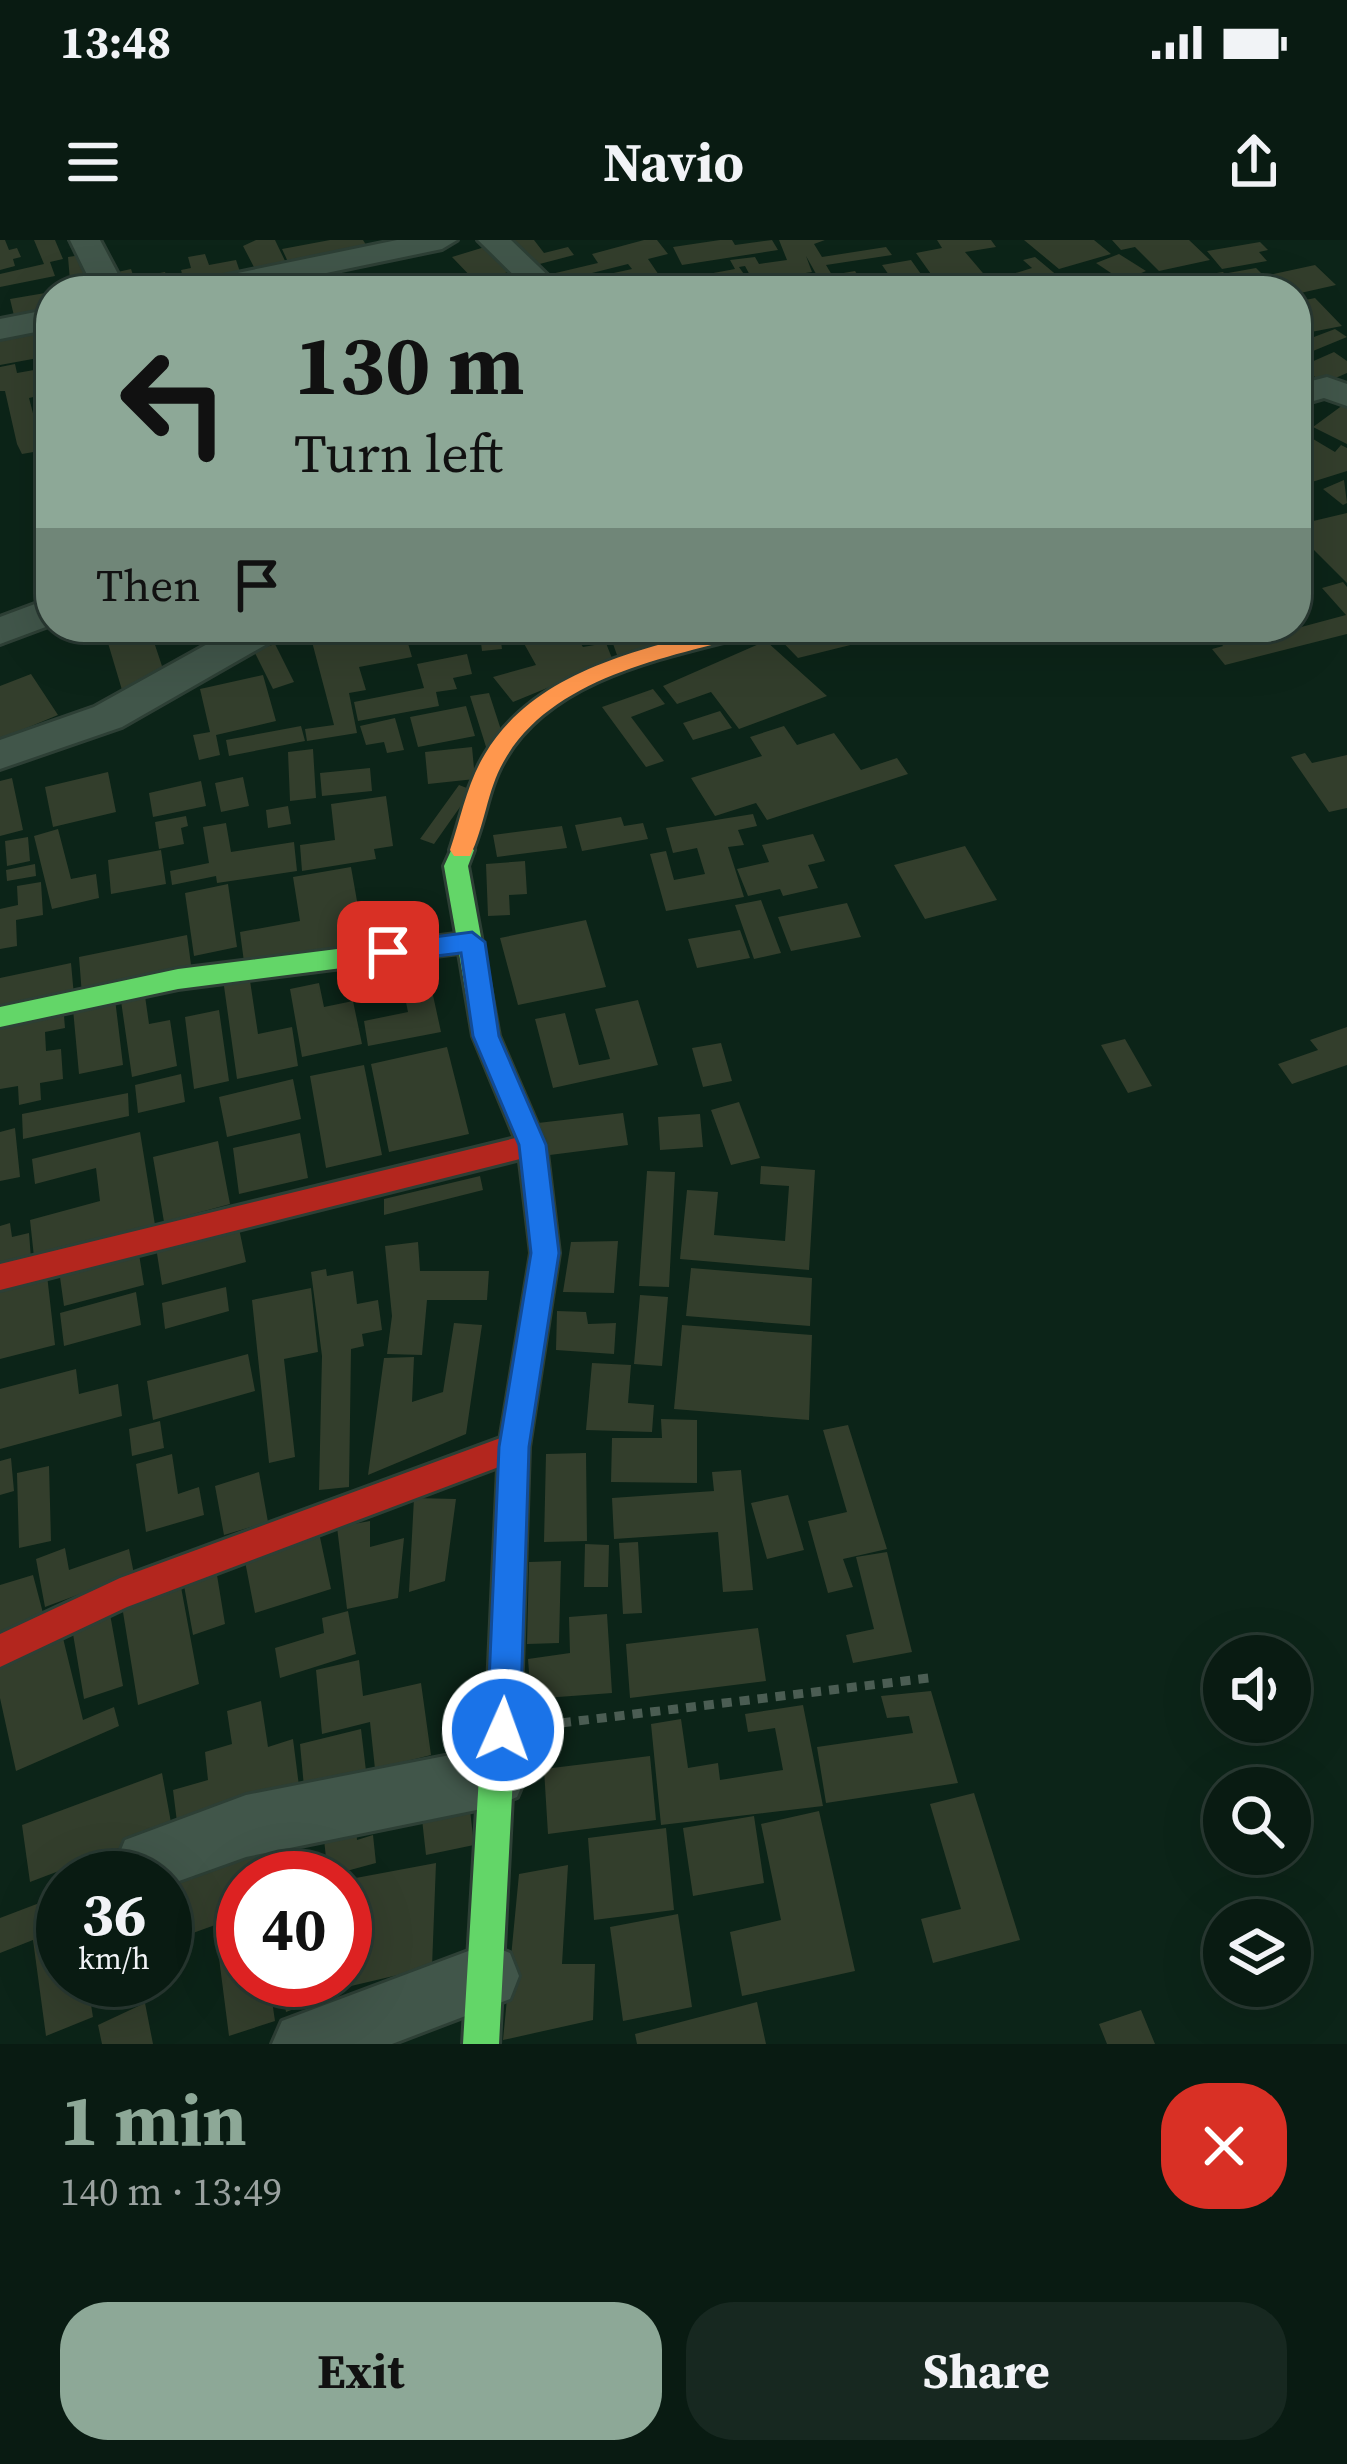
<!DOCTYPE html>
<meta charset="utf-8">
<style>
:root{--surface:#091b12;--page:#172820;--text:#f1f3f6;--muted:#99a19f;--line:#293932;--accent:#8da897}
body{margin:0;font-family:"Source Serif 4",serif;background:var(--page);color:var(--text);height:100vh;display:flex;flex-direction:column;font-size:45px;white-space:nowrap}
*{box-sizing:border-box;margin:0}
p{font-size:39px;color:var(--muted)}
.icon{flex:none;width:66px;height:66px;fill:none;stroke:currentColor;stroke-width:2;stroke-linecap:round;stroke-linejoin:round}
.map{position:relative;height:1804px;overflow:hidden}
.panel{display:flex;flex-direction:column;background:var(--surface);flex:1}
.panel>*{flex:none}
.top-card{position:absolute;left:36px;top:36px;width:1275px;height:366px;border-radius:48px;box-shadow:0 12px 48px #0002,0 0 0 3px var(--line);background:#8da897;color:#111;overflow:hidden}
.buttons{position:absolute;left:1203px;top:1395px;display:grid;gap:24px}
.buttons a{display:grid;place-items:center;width:108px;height:108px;border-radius:50%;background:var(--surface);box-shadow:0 12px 48px #0002,0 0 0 3px var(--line);font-size:60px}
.speed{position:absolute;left:36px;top:1611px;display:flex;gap:24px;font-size:60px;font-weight:700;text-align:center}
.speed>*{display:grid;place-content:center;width:156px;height:156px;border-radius:50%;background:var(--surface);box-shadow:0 12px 48px #0002,0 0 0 3px var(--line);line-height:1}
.speed small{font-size:30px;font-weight:400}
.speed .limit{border:18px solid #d22;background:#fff;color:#111}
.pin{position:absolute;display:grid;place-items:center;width:102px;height:102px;color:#fff;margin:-51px;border-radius:24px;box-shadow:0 6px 18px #0006}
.me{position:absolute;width:132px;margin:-66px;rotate:2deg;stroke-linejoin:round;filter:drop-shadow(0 0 9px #0008)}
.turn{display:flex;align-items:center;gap:42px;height:252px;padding:0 60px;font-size:54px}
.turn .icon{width:156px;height:156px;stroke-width:2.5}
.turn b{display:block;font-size:84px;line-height:102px}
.then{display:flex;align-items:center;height:114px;padding:0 60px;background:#0003;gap:24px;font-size:45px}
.round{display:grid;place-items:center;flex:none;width:126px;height:126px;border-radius:48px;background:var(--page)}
.head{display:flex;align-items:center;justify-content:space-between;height:204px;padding:0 60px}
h1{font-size:72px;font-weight:700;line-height:90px;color:var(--accent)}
.primary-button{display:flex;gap:24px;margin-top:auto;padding:24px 60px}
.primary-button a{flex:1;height:138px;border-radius:48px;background:var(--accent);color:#111;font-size:48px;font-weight:700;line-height:138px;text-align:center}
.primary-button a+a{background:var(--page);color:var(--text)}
.status{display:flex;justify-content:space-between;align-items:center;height:84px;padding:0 60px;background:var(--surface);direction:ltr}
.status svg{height:33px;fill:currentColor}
header{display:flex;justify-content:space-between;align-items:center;height:156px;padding:0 60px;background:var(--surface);font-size:54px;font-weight:700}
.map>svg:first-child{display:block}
.building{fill:#333e2c}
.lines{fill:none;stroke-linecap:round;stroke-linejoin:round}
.street-casing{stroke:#2d3f35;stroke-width:6}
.fast-casing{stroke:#2d3f35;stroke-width:6}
.slow-casing{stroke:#2d3f35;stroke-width:6}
.jam-casing{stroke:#2d3f35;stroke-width:6}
.path{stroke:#4b5d53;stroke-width:9;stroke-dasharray:10 8;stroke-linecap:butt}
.street{fill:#41564a;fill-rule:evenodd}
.fast{fill:#63d668;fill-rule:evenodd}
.slow{fill:#ff974d;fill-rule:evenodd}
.jam{fill:#b3261e;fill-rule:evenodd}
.route{fill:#1a73e8;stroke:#114b97;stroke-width:3}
</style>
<div class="status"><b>13:48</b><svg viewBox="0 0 49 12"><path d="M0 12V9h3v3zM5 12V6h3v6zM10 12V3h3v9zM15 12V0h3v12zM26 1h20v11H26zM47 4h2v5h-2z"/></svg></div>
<header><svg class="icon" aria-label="menu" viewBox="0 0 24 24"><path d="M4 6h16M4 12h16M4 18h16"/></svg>Navio<svg class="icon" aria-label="share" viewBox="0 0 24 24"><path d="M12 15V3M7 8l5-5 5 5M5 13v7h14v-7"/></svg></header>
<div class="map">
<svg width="1347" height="1804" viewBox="0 0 1347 1804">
<rect width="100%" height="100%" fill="#0c2418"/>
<path class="building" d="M0,0H5L9,10L17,8L21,17L13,19L15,26L0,30Z
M34,0H55L63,19L50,22L55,36L0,47V34L44,24Z
M256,0H275L287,25L256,31L243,6Z
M330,0H363L368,8L289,24L282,9Z
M512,0H534L544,13L568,7L574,15L532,26Z
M644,0H657L668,14L648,19L663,41L686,36L695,49L584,51L577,41L632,29L628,24L552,43L547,35L598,23L592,14Z
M720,0H732L735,5L772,0L778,10L682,25L673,7Z
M779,0H825L814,4L822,17L886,7L892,15L826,25L832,35L855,31L864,45L888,41L894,51H803L799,44L820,41L806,16L812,32L753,41L745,26L739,27L748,40L705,48L697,36L735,29L730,20L755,17L759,24L787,20Z
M937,0H991L996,7L965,12L988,39L981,40L989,51H943L916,13L942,8Z
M1024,0H1094L1111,14L1059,29Z
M1112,0H1189L1210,20L1159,31L1135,7L1121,10Z
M1260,2L1268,10L1259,12L1267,21L1222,29L1207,11Z
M488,6L512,31L476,42L452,17Z
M88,14L96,36L70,41L68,17Z
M205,14L209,25L236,20L241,35L185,45L181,30L191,28L188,17Z
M1119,14L1146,31L1123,41L1096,23Z
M1035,17L1059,37L1044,42L1054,51H1001L990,41L1032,28L1023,20Z
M911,20L933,51H900L882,25Z
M1315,25L1336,45L1296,54L1285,51L1269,35Z
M1256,28L1279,51H1245L1228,33Z
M131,29L134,38L165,32L170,45L118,51L113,33Z
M1223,32L1231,42L1181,50L1173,40Z
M1151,39L1164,51H1099V49Z
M51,52V74L15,80L10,59Z
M1315,58L1342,86L1306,93L1296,83V62Z
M1335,89L1347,97L1296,118V90L1306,100Z
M34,94L38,118L0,125V100Z
M1334,112L1347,121V133L1324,143L1300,127Z
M15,124L17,133L51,127V153L29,158L39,196L51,194V209L22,214L17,204L5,151H0V127Z
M1347,162V204L1313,187Z
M1303,193L1335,212L1341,205L1347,208V231L1296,247V195Z
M1344,240L1347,263L1343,265L1323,249Z
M1296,270L1309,282L1347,273V343L1296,292Z
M1343,342L1347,347V394L1225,425L1212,409L1223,406L1217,398L1261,387L1290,390L1346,375L1322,348Z
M129,387H149L164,432L122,450L108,403L132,396Z
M367,387L371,400L405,393L412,417L359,427L366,450L349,453L357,493L307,501L305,489L334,485L311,398Z
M479,387H499L502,409L482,411Z
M607,387H666L673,405L617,415Z
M923,387L798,418L769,388L775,387Z
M572,391L583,407L606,403L613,421L513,462L493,437L536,425L522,400Z
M766,401L827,456L739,489L711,452L677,464L663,446Z
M275,404L294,442L273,449L254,411Z
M467,414L472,434L453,438L457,449L436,452L439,466L358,481L354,462L424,448L417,424Z
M31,434L58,475L0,499V446Z
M263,435L276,481L216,495L220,515L199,520L193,495L210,492L200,449Z
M653,449L665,464L631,477L664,521L646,527L602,467Z
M489,453L503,496L487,510L470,456Z
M466,466L475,496L418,507L410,477Z
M720,471L732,488L693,500L683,483Z
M395,478L404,510L387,513L384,502L366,505L360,486Z
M301,486L305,501L229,516L226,500Z
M784,486L797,505L834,493L861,530L897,518L908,534L767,580L756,563L715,576L691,538L762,516L750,497Z
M472,507L475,539L428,544L425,512Z
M313,509L316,558L290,561L288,512Z
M1305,513L1312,523L1347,515V568L1329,572L1291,517Z
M370,528L372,551L322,556L320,533Z
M108,532L116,572L53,587L45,547Z
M243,537L249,566L221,572L215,543Z
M12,538L23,590L0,596V541Z
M201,541L206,566L153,577L149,553Z
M459,545L472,550L434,604L420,599Z
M386,556L393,606L374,609L376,619L302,631L300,605L335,600L331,564Z
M288,566L291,584L268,588L266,570Z
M753,574L757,586L738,590L744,605L728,607L744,657L666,671L650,614L666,611L674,640L705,634L697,608L673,613L666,588Z
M186,576L188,586L181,588L184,604L159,609L155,582Z
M621,577L624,586L643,583L648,599L582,611L575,585Z
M226,583L231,612L294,602L297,631L217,643L216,636L172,645L170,631L209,623L203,587Z
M562,586L567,608L497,617L493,595Z
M58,589L71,639L96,634L99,658L52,669L34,596Z
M813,594L825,621L808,625L818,648L783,656L780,649L748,656L737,629L769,622L762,605Z
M28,597L30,621L7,626L5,601Z
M965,606L997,660L925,679L894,625Z
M161,610L166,644L111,654L108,620Z
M525,621L527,654L509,655L510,675L488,676L486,624Z
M35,624L36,636L7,641L6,630Z
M351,627L360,678L425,667L429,692L244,722L240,692L300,681L293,637Z
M41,642L43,675L16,680L17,706L0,709V669L18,665L17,646Z
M228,644L237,707L194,716L185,653Z
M761,660L781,713L754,719L735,665Z
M847,663L861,697L791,711L778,677Z
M586,680L606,747L518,765L500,698Z
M740,690L750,718L697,728L688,699Z
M187,695L192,732L82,755L79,717Z
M424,714L441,792L368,806L364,781L408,772L397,719Z
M71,723L74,756L0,772V738Z
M249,734L258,794L292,787L298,826L237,839L223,739Z
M319,743L324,767L353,761L362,804L302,817L290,749Z
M144,749L149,784L170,780L177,826L132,837L120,754Z
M115,759L123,825L79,834L73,769Z
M638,760L658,825L553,848L535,779L565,773L579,825L610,819L595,769Z
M219,770L229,841L194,849L185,777Z
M64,776L65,788L45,792L46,811L61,809L63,839L40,843L41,860L19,865L18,846L0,849V788Z
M1347,787V825L1292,844L1278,824L1318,810L1310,800Z
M1125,799L1152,846L1128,853L1101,805Z
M721,803L732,841L703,847L692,808Z
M447,807L469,894L389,912L371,824Z
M364,825L382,915L326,928L310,836Z
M181,834L185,862L138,873L135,845Z
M293,839L301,879L227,897L219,857Z
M128,853L129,876L23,899L22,874Z
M739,862L760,918L731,925L711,870Z
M623,873L628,905L542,916L538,883Z
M700,874L703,907L660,910L658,877Z
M15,888L20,937L0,941V892Z
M140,892L155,985L34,1017L30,980L100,961L96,928L35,944L32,919Z
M300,893L308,938L239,954L233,908Z
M218,901L230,964L164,982L153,917Z
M761,926L815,930L809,1030L680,1019L687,950L718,952L714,995L785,1001L789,946L760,944Z
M647,931L675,932L669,1047L639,1046Z
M480,936L483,950L384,975V959Z
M237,979L246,1022L162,1045L155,1001Z
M10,983L12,997L29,993L31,1018L0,1026V986Z
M618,1001L614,1053L563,1052L571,1002Z
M418,1002L420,1031H489L487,1060H427L422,1115L387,1114L392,1076L385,1006Z
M138,1008L144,1045L64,1066L59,1030Z
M691,1028L812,1038L810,1086L686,1076Z
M326,1029L327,1036L353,1031L357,1064L378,1060L382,1090L362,1094L364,1106L351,1109L349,1247L319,1250L322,1116L311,1032Z
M47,1035L55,1105L0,1119V1047Z
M226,1047L229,1071L165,1089L162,1063Z
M311,1048L318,1112L284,1119L295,1217L269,1223L252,1060Z
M136,1052L141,1085L64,1106L60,1073Z
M640,1055L668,1057L662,1126L634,1124Z
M557,1071L586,1072L588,1084L616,1083L614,1114L556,1110Z
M454,1083L482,1085L466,1194L368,1235L384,1118L414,1117L412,1162L443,1152Z
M682,1085L812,1095L809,1180L674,1169Z
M248,1114L255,1151L153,1180L147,1141Z
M592,1123L631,1125L628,1163L654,1165L652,1192L586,1190Z
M76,1129L79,1154L118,1144L122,1176L0,1209V1149Z
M661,1179L697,1180V1243L611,1242L612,1198H662Z
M160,1181L164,1208L132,1216L129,1189Z
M848,1185L887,1309L843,1319L853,1347L828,1353L808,1281L847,1272L823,1190Z
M586,1213L587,1301L544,1302L546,1214Z
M172,1214L178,1254L199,1247L204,1275L146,1292L136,1224Z
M11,1218L14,1251L0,1255V1221Z
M49,1226L51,1301L19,1308L17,1233Z
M741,1230L753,1350L723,1352L718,1292L614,1299L612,1258L714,1251L712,1232Z
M259,1232L268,1282L224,1295L215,1246Z
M788,1255L804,1310L767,1319L751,1263Z
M414,1258L456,1259L445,1341L409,1352Z
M370,1281V1307L404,1298L398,1358L347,1369L337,1287Z
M318,1288L331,1349L255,1373L243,1311Z
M638,1302L642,1373L623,1374L619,1303Z
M585,1304L609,1305L608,1347H584Z
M65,1308L69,1330L129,1309L134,1334L45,1367L36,1319Z
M887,1312L912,1412L853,1423L846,1395L874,1389L856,1317Z
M561,1321L559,1403L527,1404L529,1322Z
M216,1329L225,1384L193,1395L183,1340Z
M33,1335L43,1373L0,1393V1345Z
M181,1347L199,1444L138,1465L122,1366Z
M348,1371L356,1414L280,1438L275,1408L324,1393L322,1378Z
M110,1374L123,1446L84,1459L72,1388Z
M607,1374L612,1453L531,1459L528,1419L570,1413L569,1377Z
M758,1388L766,1441L630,1458L626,1404Z
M62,1394L83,1480L114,1467L119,1486L16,1531L0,1458V1421Z
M359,1420L363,1456L421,1443L431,1515L375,1529L370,1482L322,1494L316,1430Z
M931,1451L958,1543L826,1563L817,1507L913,1493L909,1476L887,1478L881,1456Z
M261,1461L268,1507L293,1499L299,1546L177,1582L173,1550L208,1540L205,1512L232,1504L227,1471Z
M803,1465L823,1566L661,1585L651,1484L681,1479L688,1528L718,1523L720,1540L783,1530L775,1488L748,1492L745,1474Z
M361,1489L366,1531L304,1547L300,1504Z
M650,1516L656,1580L548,1594L544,1529Z
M162,1533L172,1588L30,1642L22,1585Z
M974,1553L1020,1700L933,1723L921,1679L961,1669L930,1564Z
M470,1570L474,1605L426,1615L422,1579Z
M819,1571L855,1731L742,1756L730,1692L781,1680L761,1584Z
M355,1574L357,1600L373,1595L376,1623L328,1636L322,1581Z
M754,1576L764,1643L693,1656L683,1588Z
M284,1588L294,1638H243V1675L165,1703V1638H144Z
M666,1588L674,1670L594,1680L588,1598Z
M436,1623L432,1727L351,1746L345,1720V1640Z
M568,1625L562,1724H595L593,1780L503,1800L519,1634Z
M63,1654V1740H87L93,1777L46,1796L33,1700L0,1713V1678Z
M678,1674L692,1767L623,1781L610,1687Z
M243,1710V1740H269L275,1781L229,1796L219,1718Z
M280,1740H345L346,1750L286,1772Z
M757,1762L766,1804H637L635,1794Z
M145,1763L153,1804H102L98,1785Z
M1141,1770L1155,1804H1107L1099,1784Z"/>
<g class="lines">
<g class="street-casing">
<path id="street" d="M70,0H100L127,51H95Z
M397,0H457L442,9L240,51H178L194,42Z
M478,0H511L564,51H530Z
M51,69V89L0,99V79Z
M1327,137L1347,144V166L1324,158L1296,166V145Z
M51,358V385L0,404V377Z
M238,387H287L281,396L122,487L0,529V500L94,467Z
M496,1506L517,1515L526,1536L517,1557L496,1566L246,1617L165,1646V1638H123L116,1622L125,1600L246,1555Z
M487,1704L510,1713L519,1736L510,1759L392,1804H272L282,1781Z"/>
</g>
<g class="fast-casing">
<path id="fast" d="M462,601L474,610L468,626L499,796L546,905L559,1013L529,1207L520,1490L513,1536L499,1804H463L479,1536L486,1490L499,1207L531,1013L518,905L473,796L459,713L178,749L0,787V767L178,729L456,694L444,626L454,604Z"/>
</g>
<g class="slow-casing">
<path id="slow" d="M727,387H765L762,392C675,416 553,434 504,521C487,550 485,586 470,616H454L450,610C461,578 467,543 485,514C534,431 641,409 727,387Z"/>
</g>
<g class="jam-casing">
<path id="jam" d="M532,894L542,897L546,905L542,913L532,916L0,1050V1024Z
M514,1193L525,1197L529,1207L525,1217L127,1367L0,1427V1394L120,1338Z"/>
</g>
<path class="path" d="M561,1483L929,1438"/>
<use href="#street" class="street"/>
<use href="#fast" class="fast"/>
<use href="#slow" class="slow"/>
<use href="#jam" class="jam"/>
</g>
<path class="route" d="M472,692L485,702L499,796L546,905L559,1013L529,1207L520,1490L515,1502L503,1507L491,1502L487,1490L499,1207L531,1013L519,905L473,796L461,713L388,722L375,712L388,703Z"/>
</svg>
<div class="buttons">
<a><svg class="icon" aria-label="sound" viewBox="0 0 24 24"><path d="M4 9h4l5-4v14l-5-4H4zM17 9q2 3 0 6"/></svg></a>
<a><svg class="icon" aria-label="search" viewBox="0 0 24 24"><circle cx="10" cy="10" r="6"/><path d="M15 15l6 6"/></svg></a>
<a><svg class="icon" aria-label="layers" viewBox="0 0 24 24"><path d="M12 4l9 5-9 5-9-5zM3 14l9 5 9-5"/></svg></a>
</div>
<div class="speed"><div>36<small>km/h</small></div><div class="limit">40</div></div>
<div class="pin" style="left:388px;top:712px;background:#d93025"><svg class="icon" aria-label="arrive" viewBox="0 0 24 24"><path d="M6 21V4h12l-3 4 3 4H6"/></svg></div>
<svg class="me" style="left:503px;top:1490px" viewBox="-20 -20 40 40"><circle r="17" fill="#1a73e8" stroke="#fff" stroke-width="3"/><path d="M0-11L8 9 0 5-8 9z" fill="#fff"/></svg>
<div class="top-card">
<div class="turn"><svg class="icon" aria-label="left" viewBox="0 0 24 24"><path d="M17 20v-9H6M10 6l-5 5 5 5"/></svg><div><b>130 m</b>Turn left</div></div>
<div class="then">Then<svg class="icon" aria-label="arrive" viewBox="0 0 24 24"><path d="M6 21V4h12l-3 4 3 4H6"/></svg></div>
</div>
</div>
<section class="panel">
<div class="head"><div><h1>1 min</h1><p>140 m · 13:49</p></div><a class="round" style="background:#d93025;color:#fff"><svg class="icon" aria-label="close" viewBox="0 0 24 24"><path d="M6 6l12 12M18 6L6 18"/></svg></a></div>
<div class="primary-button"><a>Exit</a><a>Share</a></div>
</section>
